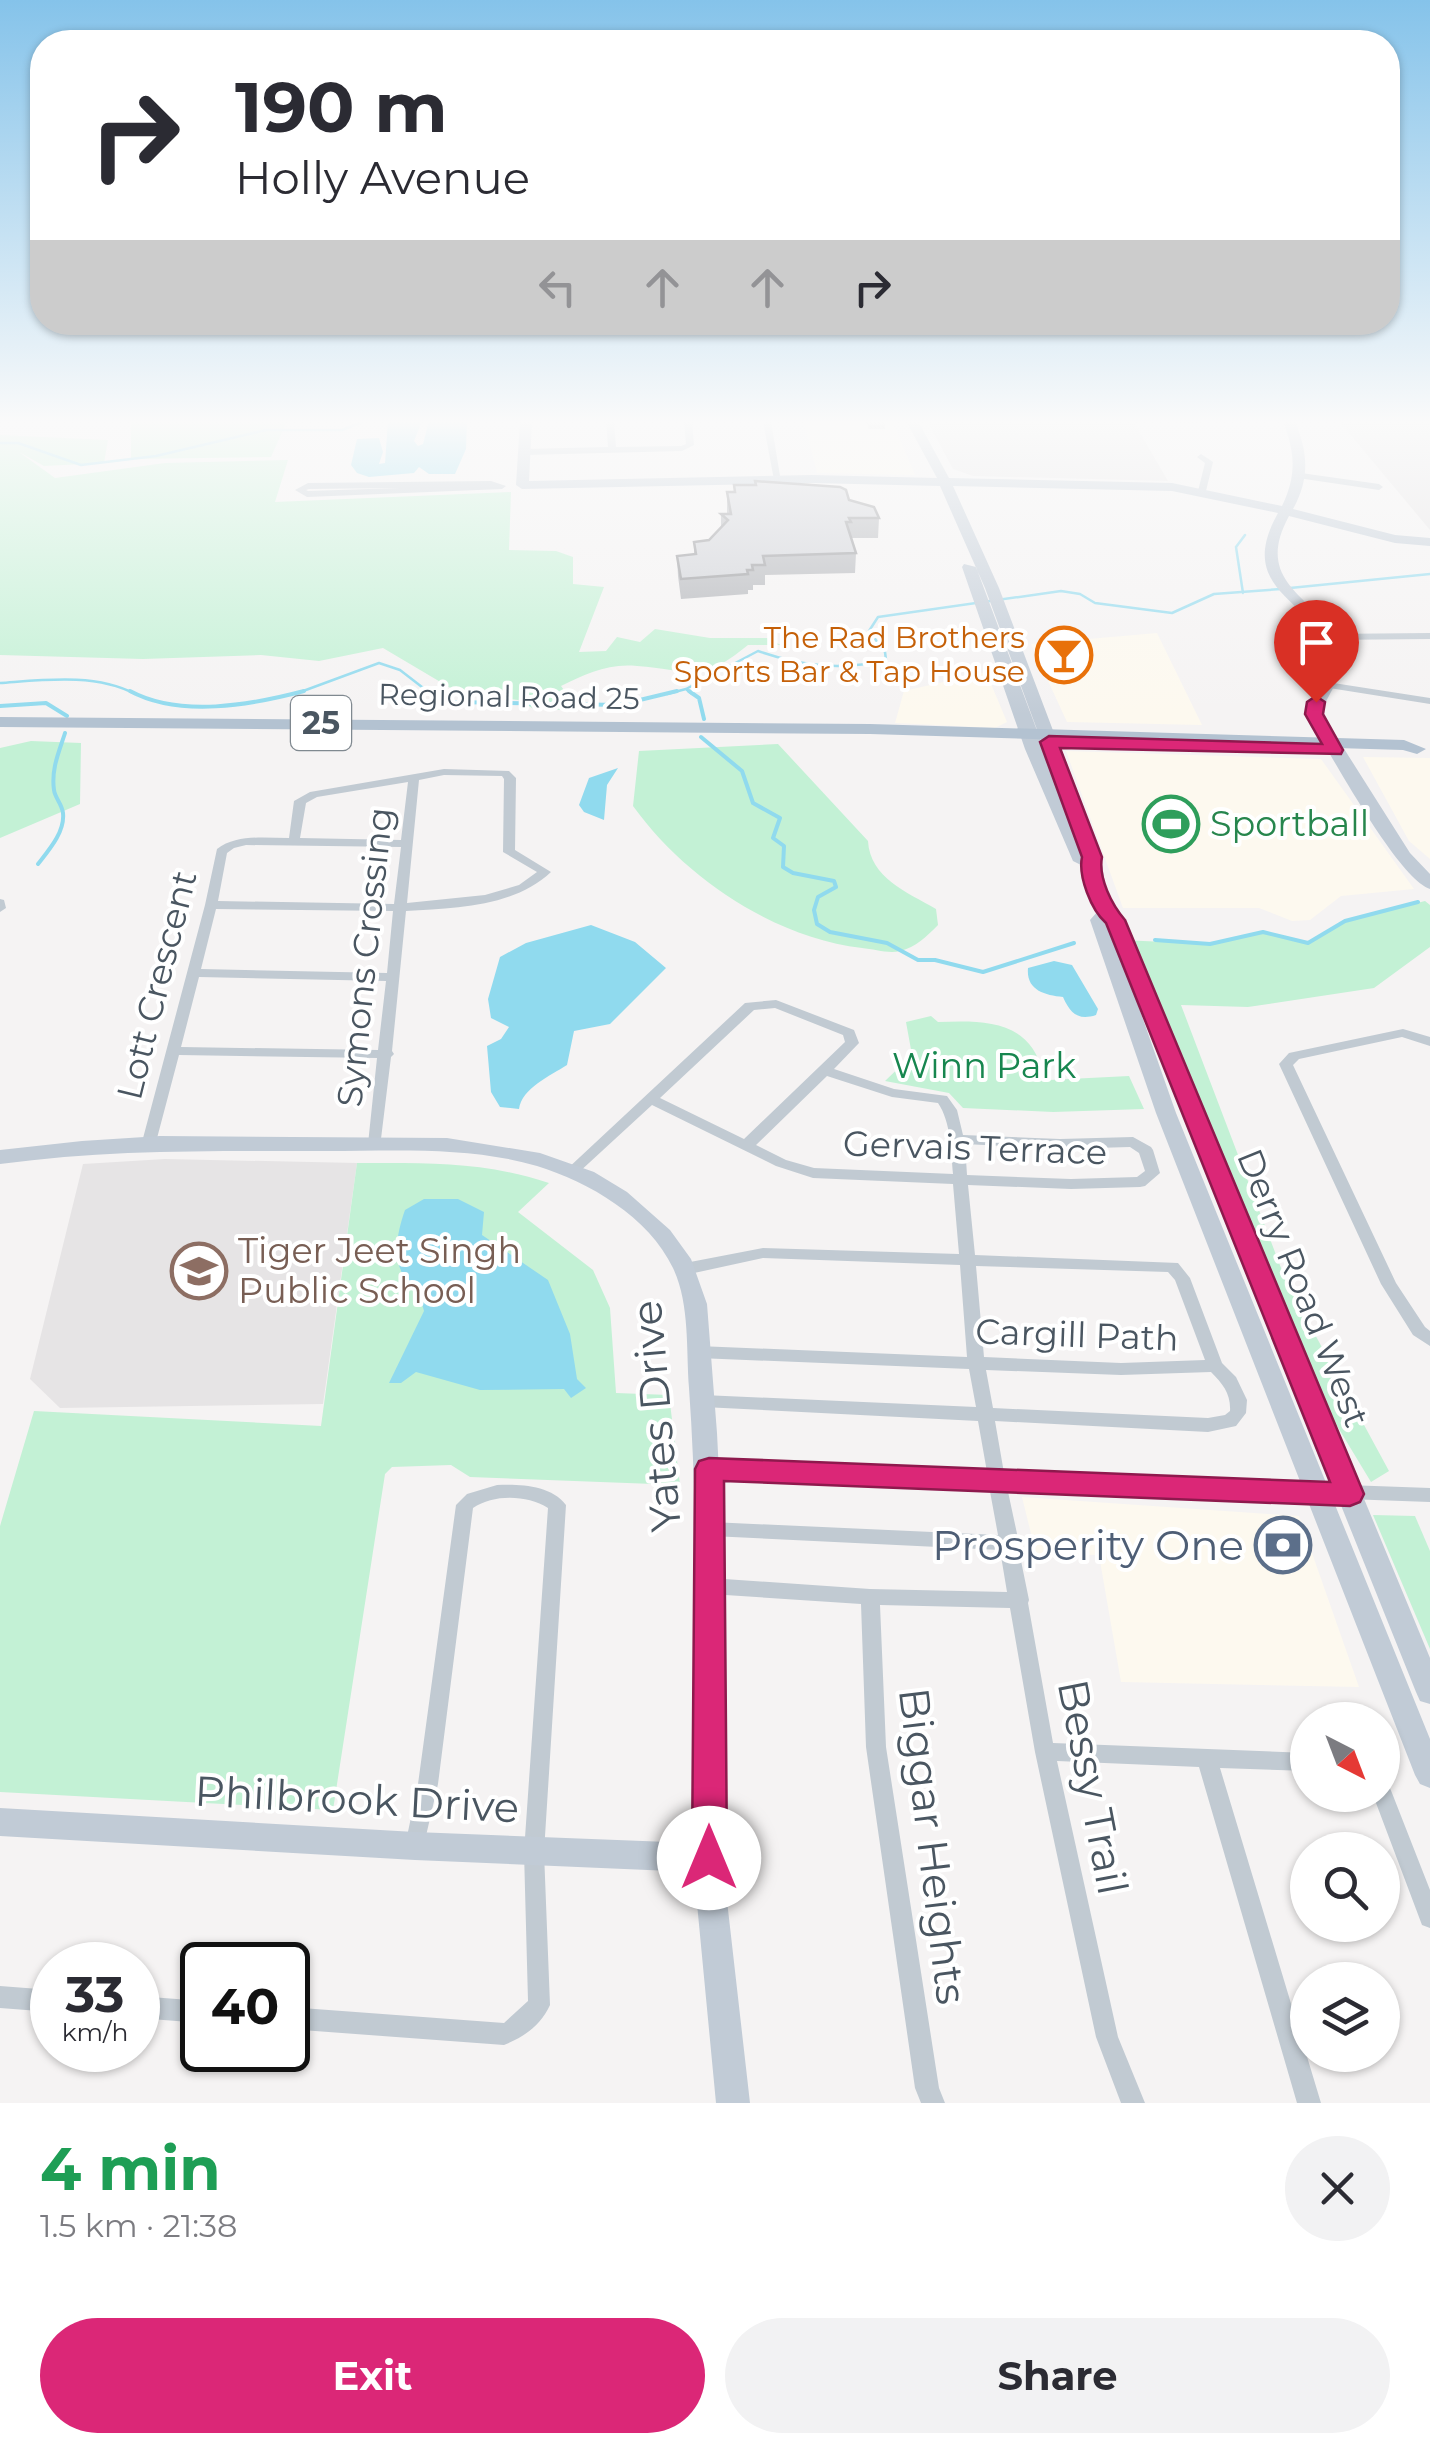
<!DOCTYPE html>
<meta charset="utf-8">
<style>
:root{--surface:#fff;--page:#f2f2f3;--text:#2b2b33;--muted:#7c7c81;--accent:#db2777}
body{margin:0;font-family:Montserrat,sans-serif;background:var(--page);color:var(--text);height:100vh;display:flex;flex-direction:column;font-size:38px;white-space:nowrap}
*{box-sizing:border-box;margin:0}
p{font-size:32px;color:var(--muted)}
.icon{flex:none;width:55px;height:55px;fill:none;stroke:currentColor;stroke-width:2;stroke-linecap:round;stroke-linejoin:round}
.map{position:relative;height:2103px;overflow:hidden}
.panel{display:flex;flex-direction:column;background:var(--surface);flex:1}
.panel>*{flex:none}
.hud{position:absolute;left:30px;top:30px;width:1370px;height:305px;border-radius:40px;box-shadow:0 2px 8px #0004;background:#fff;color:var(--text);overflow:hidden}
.needle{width:65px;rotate:138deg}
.buttons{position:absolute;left:1290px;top:1702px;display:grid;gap:20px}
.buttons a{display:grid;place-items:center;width:110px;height:110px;border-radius:50%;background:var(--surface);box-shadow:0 2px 8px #0004;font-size:50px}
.speed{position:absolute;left:30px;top:1942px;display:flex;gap:20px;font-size:50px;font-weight:700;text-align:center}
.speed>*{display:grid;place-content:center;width:130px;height:130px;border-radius:50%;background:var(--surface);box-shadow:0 2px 8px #0004;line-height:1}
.speed small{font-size:25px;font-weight:400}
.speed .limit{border:5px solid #111;border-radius:15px;background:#fff;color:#111}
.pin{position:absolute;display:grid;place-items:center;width:85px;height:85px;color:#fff;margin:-102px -42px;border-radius:50% 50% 50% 0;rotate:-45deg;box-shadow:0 0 10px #0007}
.pin .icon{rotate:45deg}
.me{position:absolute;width:110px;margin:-55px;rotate:0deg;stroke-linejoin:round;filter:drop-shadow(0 0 8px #0008)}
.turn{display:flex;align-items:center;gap:35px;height:210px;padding:0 40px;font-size:45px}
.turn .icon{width:130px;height:130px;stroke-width:2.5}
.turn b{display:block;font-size:70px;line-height:85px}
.lanes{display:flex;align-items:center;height:95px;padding:0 40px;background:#0003;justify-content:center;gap:50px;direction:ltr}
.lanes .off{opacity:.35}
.round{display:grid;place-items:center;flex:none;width:105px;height:105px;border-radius:52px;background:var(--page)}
.overview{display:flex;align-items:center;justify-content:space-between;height:170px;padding:0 40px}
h1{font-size:60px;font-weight:700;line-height:75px;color:#1e9e55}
.action{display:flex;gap:20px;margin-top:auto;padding:20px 40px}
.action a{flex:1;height:115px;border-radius:60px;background:var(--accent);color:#fff;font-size:40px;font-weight:700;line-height:115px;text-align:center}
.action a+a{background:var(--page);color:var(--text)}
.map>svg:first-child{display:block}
.commercial{fill:#fdf9ef}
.education{fill:#e6e4e5}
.green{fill:#c3f1d5}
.water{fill:#90daee}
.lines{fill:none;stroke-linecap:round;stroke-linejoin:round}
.stream-far1{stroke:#90daee;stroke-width:2.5}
.stream{stroke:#90daee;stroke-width:4}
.street{fill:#c1cad2;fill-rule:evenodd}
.secondary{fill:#c1cbd6;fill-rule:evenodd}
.primary{fill:#b3c2d1;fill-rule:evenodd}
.wall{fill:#b0b2b7}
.building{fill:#cdcfd5;stroke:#909195;stroke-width:2.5}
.route{fill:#db2777;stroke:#8e194d;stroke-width:2.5}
.labels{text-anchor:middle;stroke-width:8;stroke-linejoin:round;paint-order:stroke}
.far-food-label{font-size:30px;fill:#c56008;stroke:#fff;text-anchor:end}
.far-street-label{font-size:30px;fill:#4a5661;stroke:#fff}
.shield{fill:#fff;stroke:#808990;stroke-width:2.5}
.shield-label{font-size:32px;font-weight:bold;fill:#4a5661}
.leisure-label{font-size:35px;fill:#27864d;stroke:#fff;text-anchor:start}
.street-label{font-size:35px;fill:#4a5661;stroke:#fff}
.park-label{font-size:35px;fill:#17864f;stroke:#fff}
.education-label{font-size:35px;fill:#785e54;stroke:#fff;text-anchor:start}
.near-street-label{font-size:42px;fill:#4a5661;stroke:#fff}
.near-service-label{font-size:42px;fill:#4e5e75;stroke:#fff;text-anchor:end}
</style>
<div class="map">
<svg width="1430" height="2103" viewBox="0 0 1430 2103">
<rect width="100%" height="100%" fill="#f5f3f3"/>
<path class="commercial" d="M804,421H892L915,475L817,473Z
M1157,633L1202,725L1067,722L1031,644Z
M986,672L1007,722L995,728L895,723L904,691Z
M1066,751L1321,759L1414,889L1341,896L1310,920L1292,921L1259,908H1123Z
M1363,757L1430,758V859L1409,841Z
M1022,1497L1299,1516L1359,1687L1121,1682L1099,1555L1036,1554Z"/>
<path class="education" d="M927,421H1133L1168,481L973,476L953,469Z
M1339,421H1430V530Z
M165,1159L357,1163L323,1404L60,1408L30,1379L83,1164Z"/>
<path class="green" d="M131,421H287L271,457L131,459Z
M0,435L108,440L104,463L44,466L19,452L55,478L165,463L288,460L275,502L511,492L509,550L556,551L573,557V584L604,587L579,652L606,651L617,637L640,642L655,629L710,638H767L781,645H748C699,685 693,670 637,666C608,663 586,674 561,686L569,697L584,706L569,710L534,709L518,700L459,693L383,648L319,661L261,655L143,659L0,655Z
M31,741L81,743L80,804L0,838V748Z
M778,744L868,841C870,878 907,892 936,909L938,925C926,937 916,947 900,951C889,954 874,949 862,948C773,937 685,878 633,806L639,751Z
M1425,901L1430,905V947L1374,988L1248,1007L1181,1005L1286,1281L1389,1471L1371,1482L1264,1305L1121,940L1210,944L1263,932L1308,943L1345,921Z
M931,1016L938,1022C985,1020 1032,1020 1043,1075L1049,1080L1129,1076L1144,1109L1053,1112L963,1108L949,1093L885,1081L912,1055L906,1022Z
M357,1163C426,1163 483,1161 549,1183L518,1212L593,1270L610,1308L616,1393L669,1395L680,1485L470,1477L451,1465L392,1467L385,1474L333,1810L0,1792V1526L34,1411L321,1426Z
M1373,1515L1415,1516L1430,1551V1649Z"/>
<path class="water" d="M388,421H422L414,441L418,446L423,444L429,421H467L466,449L455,474H429L419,467L414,473L369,477L357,473L351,465L357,439L379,438L383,452L379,464L385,463Z
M618,768L607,785L604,820L584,812L579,805L589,778Z
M591,925L635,942L666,968L610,1024L574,1031L567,1065C550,1076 522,1088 519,1109L500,1107L491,1092L487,1046L501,1039L509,1027L491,1018L488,999L500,957L526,943Z
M1054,961L1072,965L1098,1009L1096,1015C1078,1021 1070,1013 1063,997C1044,995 1026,990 1028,968Z
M424,1199H458L484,1212L482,1235L548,1280L570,1334L577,1379L586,1388L571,1398L564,1389L480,1390L416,1372L401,1383H389L424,1311C421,1296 411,1289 403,1275C392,1255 398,1230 405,1210Z"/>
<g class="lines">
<path class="stream-far1" d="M0,443H18L81,465L156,456L266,430H342L365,421
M1290,588L1430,574
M1243,593L1236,547L1245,535
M0,683C43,680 96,673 135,694
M687,690L692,694
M295,694L379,663L400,670L431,694
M667,694L686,689L758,651C801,666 841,671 886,660L885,652L869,631L878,617L1061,591L1080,594L1095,603L1172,613L1214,594L1281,589"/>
<path class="stream" d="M130,691C180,718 251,705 304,691
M427,691L452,702L619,705L677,691
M689,691L699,698L704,719
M0,706L46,703L67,716
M701,737L742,771L753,803L780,818L773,838L784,846L783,867L793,873L834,881L836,887L818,897L814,910L817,924L830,932L887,943L918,960H935L983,972L1074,943
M38,864C49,850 65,832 63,813C62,804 55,798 54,790C51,769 59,752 65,733
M1155,940L1210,944L1263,932L1308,943L1345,921L1418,902"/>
<path class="street" d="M606,421H614L616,447L681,446L686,444L684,421H692L694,445L682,451L524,455L520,452L524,449L608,447Z
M763,421H771L781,482L774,480Z
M1174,421H1206C1199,425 1181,425 1174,421Z
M1201,454L1213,462L1206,491L1202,494L1198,491L1205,463L1197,457Z
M1301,473L1379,484L1383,487L1379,490L1298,478V474Z
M491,481L506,486L502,489L307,497L295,490L308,483ZM399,488L308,491L306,490L309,489Z
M1430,633V639L1326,640L1321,637L1326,634Z
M1327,682L1430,698V704L1323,687V683Z
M444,769L509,771L516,778L515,850L551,872C514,907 455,908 406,911L392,1051L394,1054L391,1057L380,1147L375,1149L368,1144L377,1058L179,1055L156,1142L154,1145H144L142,1142L205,905L217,849C237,834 264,838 289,838L294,801L310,792ZM444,775L502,776L504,779L503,852L537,872L519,885L485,895L407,903L419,780ZM408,782L401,840L300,838L306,803L317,797ZM246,845L401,847L394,904L218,901L227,853L234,848ZM216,909L393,911L387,973L201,969ZM199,977L386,981L378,1050L181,1047Z
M0,899L4,900L6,908L0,912Z
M776,1000L854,1030L859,1043L834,1069L894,1089L947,1096L957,1110L963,1135L1060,1139L1133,1137L1151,1147L1153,1150L1160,1173L1145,1186L1140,1187L1071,1189L968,1185L975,1255L1178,1263L1190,1278L1222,1363L1236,1377L1247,1400L1246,1413L1236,1426L1208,1432L995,1421L1004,1473L1430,1488V1502L1007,1487L1019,1543L1018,1546L1029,1600L1028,1603L1053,1743L1308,1753V1771L1220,1768L1321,2103H1297L1199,1767L1057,1761L1118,2037L1145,2103H1121L1096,2037L1035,1752L1010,1608L880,1605L886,1747L939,2088L945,2103H921L915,2088L866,1747L861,1604L710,1594L703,1591L701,1586L703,1581L710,1578L870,1589L1007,1592L1000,1550L711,1536L705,1534L702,1529L705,1524L711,1522L998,1535L989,1486L709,1476L703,1474L700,1469L703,1464L709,1462L987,1472L978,1421L703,1407L697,1406L695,1401L697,1396L703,1395L976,1407L969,1369L698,1358L692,1356L690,1352L692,1348L698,1346L967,1357L960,1265L763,1258L685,1275L679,1273L677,1269L679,1265L685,1263L763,1248L959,1254L953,1184L813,1178L776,1166L652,1105L577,1174H567L565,1171L745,1003ZM775,1008L843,1035L845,1042L744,1139L660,1098L754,1010ZM827,1076L892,1097L938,1103C951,1122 951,1151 953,1174L814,1168L786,1160L756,1145ZM965,1144L1060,1149L1130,1147L1139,1153L1145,1171L1137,1177L1071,1179L967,1175ZM976,1266L1168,1272L1175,1280L1205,1360L1121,1363L984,1357ZM986,1370L1121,1375L1211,1372C1223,1384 1231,1394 1230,1411L1225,1415L1208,1418L993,1408Z
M1403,1029L1430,1037V1046L1402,1037L1299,1059L1293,1065L1396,1283L1425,1327L1430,1331V1346L1413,1335L1381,1284L1279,1064L1289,1053Z
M497,1485C520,1484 551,1485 566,1505L544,1852L550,2005C541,2025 524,2037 504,2045L288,2029V2007L504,2023L528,2001L524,1852L548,1508C527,1495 494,1494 473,1508L438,1784L422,1853L415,1856L408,1853L405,1846L418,1784L456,1505L467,1494Z
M1382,1784L1389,1786L1392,1793L1430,1890V1928L1422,1925L1373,1795H1382Z
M0,1986L52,1990V2012L0,2008Z
M138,1996L202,2001V2023L138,2018Z"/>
<path class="secondary" d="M520,421H532L529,481L812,475L937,478L906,421H918L949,478L1172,483L1282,506C1297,475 1295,452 1283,421H1295C1308,453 1310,478 1293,509L1395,535L1430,538V546L1395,543L1289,516C1246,595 1339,598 1340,664C1341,682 1325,697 1322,714L1410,853L1430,874V889C1396,877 1329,750 1306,714C1310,696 1326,681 1325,663C1324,597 1231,597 1278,513L1172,491L953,486L999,588L1101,857L1106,891L1124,920L1430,1658V1704L1420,1701L1416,1692L1125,968L1176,1113L1430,1739V1788L1420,1784L1415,1775L1156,1113L1090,920L1098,911L1088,891L1083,866L1073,861L1025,749L962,567L964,564L976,567L1057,784L985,588L940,486L812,483L522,489L516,485Z
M160,1136L447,1138L540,1153L594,1172L627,1192L670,1230L691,1259L707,1304L717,1433L723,1553L725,1883L750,2103H716L694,1872L415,1860L0,1836V1808L415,1832L694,1843C694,1691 700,1540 689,1388C686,1349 690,1304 673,1268C649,1217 589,1182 537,1166C469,1146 395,1151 326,1151C216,1151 109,1149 0,1164V1150L82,1141Z"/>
<path class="primary" d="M0,717L870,724L1404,740L1426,749L1417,754L1403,750L870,734L0,727Z"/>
</g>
<path class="wall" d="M866,421H885V429H869Z
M734,485L849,500L879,518L878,538H851L856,553L855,573L765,575V585H753V590H748V594L681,599L678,576L677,556L694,554V542L709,540L721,528V514H727V492H734Z"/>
<path class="building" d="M755,481L840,487L846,490L849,500L874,507L879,518H849L851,522H846L856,553L763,556L765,565H752L753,570H747L748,574L681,579L677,556L696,554L694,542L709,540L728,520L721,514H731L727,492H735L734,485H756Z"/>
<linearGradient id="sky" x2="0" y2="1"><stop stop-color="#85c3ea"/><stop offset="0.59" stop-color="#fafafa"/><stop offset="1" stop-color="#fafafa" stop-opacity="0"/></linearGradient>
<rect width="1430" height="715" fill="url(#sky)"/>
<path class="route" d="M1316,696L1325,702L1323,714L1343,750L1341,754L1060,748L1102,857C1098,878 1112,905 1125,920L1364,1494L1360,1502L1350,1506L724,1481L727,1858L722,1869L709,1874L697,1869L692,1858L695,1469L699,1461L709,1458L1330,1482L1106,923C1091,910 1078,876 1082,857L1040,742L1049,736L1322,744L1305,714L1307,702Z"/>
<defs>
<g id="bar-ring" transform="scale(2.875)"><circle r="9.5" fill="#fff" stroke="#e8710a" stroke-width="1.5"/><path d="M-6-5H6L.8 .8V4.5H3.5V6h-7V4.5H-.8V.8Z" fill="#e8710a"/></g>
<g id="stadium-ring" transform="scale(2.875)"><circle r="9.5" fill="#fff" stroke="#2e9e5b" stroke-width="1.5"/><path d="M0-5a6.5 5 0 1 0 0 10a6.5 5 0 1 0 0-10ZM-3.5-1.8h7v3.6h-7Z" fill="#2e9e5b"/></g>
<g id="school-ring" transform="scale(2.875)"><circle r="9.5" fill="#fff" stroke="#8d6e63" stroke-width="1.5"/><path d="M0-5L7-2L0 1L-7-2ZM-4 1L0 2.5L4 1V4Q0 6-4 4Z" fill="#8d6e63"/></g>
<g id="bank-ring" transform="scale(2.875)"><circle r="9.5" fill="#fff" stroke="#5c6f8a" stroke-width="1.5"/><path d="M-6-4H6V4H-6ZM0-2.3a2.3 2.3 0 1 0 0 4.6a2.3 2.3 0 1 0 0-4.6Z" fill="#5c6f8a"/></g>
</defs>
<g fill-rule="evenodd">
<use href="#bar-ring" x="1064" y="655"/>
<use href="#stadium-ring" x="1171" y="824"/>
<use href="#school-ring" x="199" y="1271"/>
<use href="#bank-ring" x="1283" y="1545"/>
</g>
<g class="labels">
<g class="far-food-label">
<text x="1025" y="648">The Rad Brothers<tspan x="1025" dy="34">Sports Bar &amp; Tap House</tspan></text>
</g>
<g class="far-street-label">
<text transform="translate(509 697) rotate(1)" y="10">Regional Road 25</text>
</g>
<rect class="shield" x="291" y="696" width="60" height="54" rx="8"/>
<g class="shield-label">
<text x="321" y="734">25</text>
</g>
<g class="leisure-label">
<text x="1210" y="836">Sportball</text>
</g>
<g class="street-label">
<text transform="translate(365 957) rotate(-84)" y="12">Symons Crossing</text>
<text transform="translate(157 985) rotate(-76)" y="12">Lott Crescent</text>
<text transform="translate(975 1148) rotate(2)" y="12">Gervais Terrace</text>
<text transform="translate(1303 1288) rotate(68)" y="12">Derry Road West</text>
<text transform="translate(1077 1335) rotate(2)" y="12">Cargill Path</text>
</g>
<g class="park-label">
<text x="984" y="1078">Winn Park</text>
</g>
<g class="education-label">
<text x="238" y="1263">Tiger Jeet Singh<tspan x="238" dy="40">Public School</tspan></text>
</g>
<g class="near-street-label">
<text transform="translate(656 1416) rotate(-95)" y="15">Yates Drive</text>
<text transform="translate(1093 1787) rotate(79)" y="15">Bessy Trail</text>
<text transform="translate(357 1799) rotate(3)" y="15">Philbrook Drive</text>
<text transform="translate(933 1846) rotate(83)" y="15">Biggar Heights</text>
</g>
<g class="near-service-label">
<text x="1244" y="1560">Prosperity One</text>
</g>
</g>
</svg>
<div class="buttons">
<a><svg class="needle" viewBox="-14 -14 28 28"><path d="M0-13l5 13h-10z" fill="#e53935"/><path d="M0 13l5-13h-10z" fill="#7c7c81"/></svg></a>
<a><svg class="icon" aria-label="search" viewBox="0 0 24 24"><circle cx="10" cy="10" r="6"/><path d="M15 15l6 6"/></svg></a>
<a><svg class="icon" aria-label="layers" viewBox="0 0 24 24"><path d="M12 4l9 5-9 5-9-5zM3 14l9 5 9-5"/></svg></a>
</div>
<div class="speed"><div>33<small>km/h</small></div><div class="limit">40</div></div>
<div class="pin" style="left:1316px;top:702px;background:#d93025"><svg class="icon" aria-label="arrive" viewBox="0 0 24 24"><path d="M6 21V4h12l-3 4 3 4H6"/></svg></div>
<svg class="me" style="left:709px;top:1858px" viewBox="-20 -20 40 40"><circle r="19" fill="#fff"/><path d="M0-13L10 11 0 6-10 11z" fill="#db2777"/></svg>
<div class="hud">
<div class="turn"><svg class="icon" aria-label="right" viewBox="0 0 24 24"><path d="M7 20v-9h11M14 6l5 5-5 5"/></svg><div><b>190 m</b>Holly Avenue</div></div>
<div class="lanes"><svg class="icon off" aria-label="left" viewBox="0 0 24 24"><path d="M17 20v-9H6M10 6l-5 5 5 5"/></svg><svg class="icon off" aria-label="ahead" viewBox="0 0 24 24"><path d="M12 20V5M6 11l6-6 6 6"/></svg><svg class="icon off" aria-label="ahead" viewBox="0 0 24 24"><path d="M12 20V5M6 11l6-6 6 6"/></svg><svg class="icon" aria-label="right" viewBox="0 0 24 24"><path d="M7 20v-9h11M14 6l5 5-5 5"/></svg></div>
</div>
</div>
<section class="panel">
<div class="overview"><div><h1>4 min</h1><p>1.5 km · 21:38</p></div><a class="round"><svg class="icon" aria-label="close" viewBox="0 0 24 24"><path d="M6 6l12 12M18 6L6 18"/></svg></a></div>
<div class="action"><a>Exit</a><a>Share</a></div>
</section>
